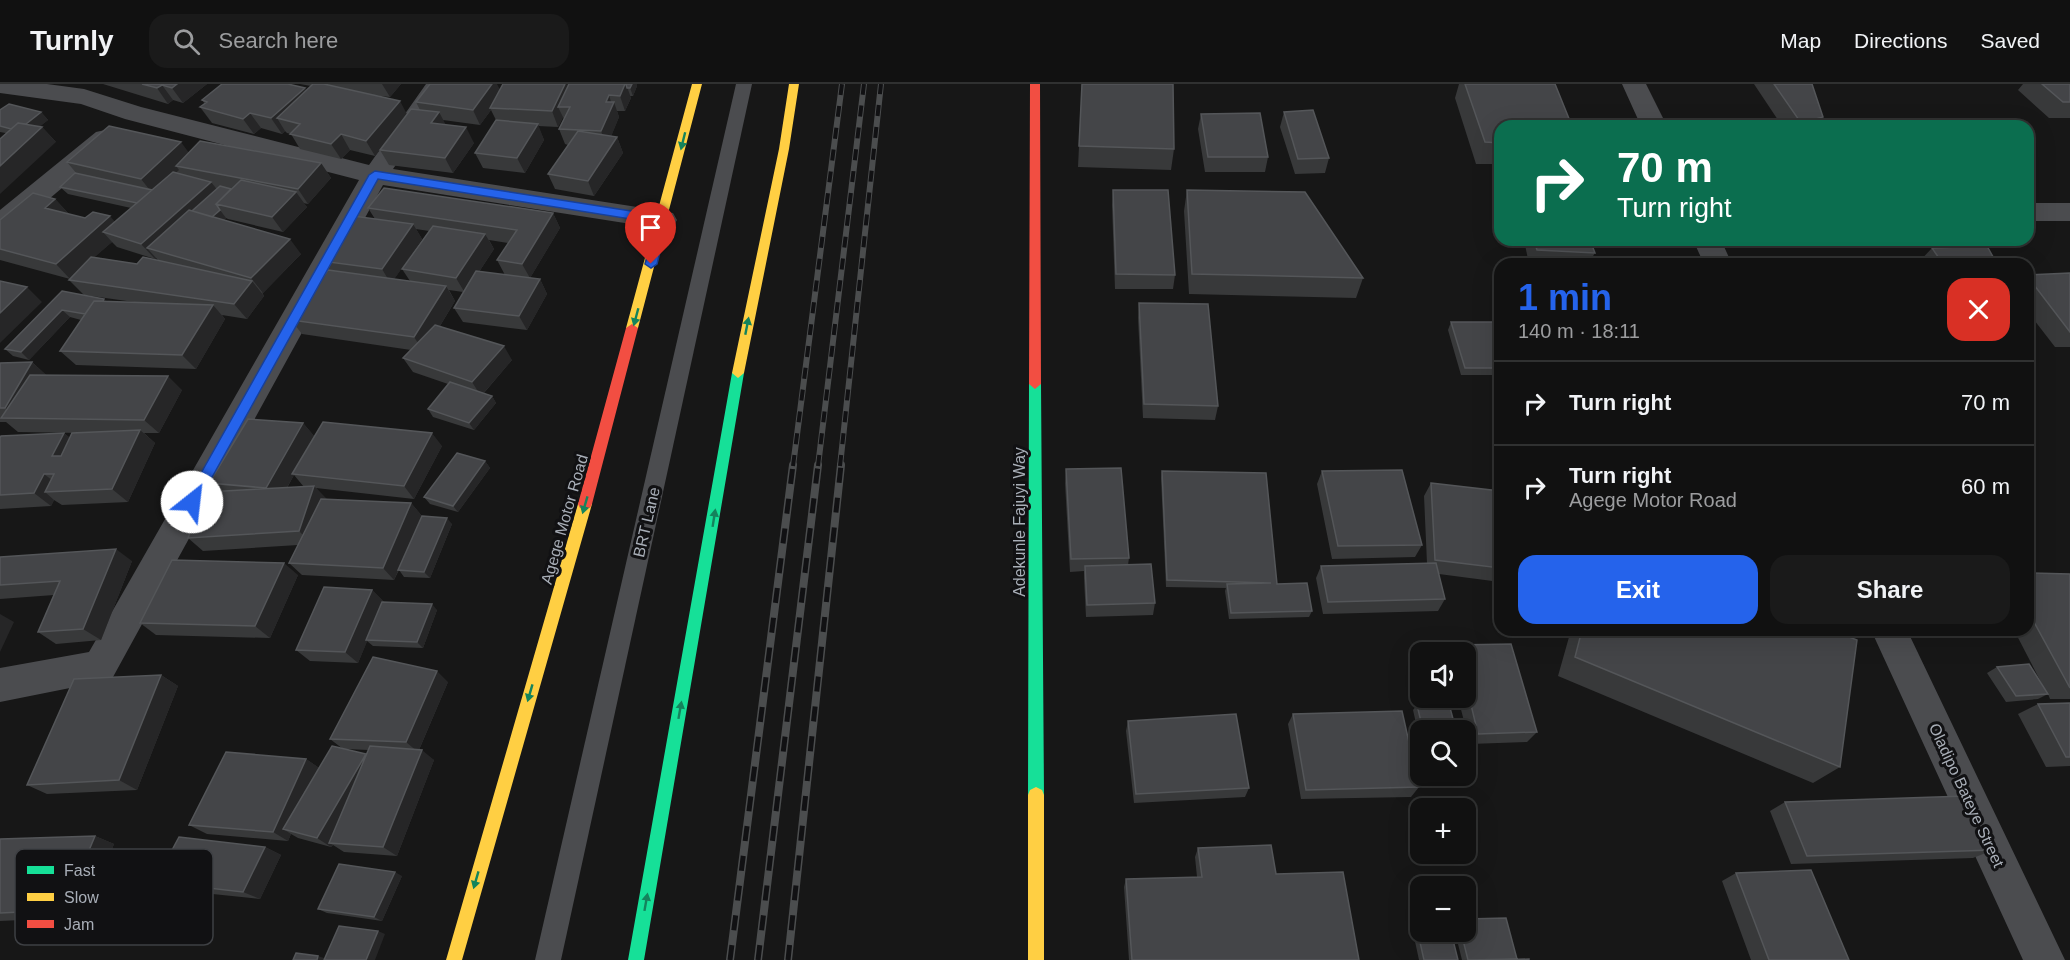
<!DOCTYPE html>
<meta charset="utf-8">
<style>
:root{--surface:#111;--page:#1a1a1a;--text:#f1f3f6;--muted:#9c9d9f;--line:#303131;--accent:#2563eb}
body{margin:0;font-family:Helvetica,sans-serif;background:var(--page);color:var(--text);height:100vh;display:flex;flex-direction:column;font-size:22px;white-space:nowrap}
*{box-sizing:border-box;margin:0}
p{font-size:20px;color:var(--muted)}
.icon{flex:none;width:33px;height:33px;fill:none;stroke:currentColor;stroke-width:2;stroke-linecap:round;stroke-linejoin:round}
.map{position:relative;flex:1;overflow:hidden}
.details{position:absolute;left:1494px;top:174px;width:540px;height:378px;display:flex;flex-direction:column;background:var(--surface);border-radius:18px;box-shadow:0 6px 24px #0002,0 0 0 2px var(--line)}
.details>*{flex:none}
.top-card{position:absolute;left:1494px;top:36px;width:540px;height:126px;border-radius:18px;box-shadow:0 6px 24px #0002,0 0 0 2px var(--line);background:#0b6e4f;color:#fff;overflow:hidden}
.buttons{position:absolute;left:1410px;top:558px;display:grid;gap:12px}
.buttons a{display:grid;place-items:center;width:66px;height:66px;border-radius:12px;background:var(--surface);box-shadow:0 6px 24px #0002,0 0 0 2px var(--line);font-size:30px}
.pin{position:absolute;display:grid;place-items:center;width:51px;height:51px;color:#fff;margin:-62px -26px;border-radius:50% 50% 50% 0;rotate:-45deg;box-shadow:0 0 6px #0007}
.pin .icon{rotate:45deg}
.me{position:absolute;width:66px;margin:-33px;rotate:29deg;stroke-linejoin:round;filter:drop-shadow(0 0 4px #0008)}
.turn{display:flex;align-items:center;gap:21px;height:126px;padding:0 24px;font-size:27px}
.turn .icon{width:78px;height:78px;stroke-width:2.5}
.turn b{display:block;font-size:42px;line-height:51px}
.round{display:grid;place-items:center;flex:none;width:63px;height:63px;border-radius:18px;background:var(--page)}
.head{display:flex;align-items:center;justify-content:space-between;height:102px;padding:0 24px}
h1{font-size:36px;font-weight:700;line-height:45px;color:var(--accent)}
.action{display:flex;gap:12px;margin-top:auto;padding:12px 24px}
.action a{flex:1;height:69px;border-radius:18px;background:var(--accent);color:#fff;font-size:24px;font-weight:700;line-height:69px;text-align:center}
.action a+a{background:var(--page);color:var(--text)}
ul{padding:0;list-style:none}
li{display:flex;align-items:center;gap:18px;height:84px;padding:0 24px;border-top:2px solid var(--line)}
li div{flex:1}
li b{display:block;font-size:22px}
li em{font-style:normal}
header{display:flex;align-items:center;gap:36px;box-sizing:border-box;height:84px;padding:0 30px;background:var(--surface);border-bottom:2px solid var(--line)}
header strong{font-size:28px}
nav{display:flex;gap:33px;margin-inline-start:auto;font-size:21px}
.search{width:420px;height:54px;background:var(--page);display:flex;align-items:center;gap:15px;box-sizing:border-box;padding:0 21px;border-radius:18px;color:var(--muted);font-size:22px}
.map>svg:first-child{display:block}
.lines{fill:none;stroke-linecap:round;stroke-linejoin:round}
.lane{fill:#4b4c4f;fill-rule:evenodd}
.street{fill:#4b4c4f;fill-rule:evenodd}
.fast{fill:#16e098;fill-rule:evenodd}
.slow{fill:#ffcf43;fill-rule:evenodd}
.jam{fill:#f24e42;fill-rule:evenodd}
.rail-far1-casing{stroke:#4b4d4e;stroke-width:6}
.rail-casing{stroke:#4b4d4e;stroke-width:8}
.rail-far1{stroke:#111113;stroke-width:4;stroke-dasharray:11;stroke-linecap:butt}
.rail{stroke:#111113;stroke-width:5;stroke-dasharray:15;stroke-linecap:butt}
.wall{fill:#38393a;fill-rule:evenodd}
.shaded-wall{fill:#262627}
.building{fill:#444548;stroke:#545659;stroke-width:1.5}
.oneway{fill:#14835c}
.route{fill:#2563eb;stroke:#184099;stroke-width:1.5}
.labels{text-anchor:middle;stroke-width:6;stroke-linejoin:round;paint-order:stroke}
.street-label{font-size:16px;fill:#a8aeb7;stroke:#111113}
.key{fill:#111113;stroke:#3e4044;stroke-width:1.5}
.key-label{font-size:16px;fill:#a8aeb7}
</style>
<header>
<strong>Turnly</strong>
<div class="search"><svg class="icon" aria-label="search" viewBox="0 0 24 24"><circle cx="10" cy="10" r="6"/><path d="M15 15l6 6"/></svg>Search here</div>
<nav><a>Map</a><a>Directions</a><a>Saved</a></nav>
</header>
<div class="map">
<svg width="2070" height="876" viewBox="0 0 2070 876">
<rect width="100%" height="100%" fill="#171717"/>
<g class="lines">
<path class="lane" d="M736,0H752L561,876H535Z"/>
<path class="street" d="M0,0H47L84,5L141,23L369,81L426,0H451L393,85L663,127L673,129L677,136L673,143L663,145L383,101L113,593L100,598L0,618V584L89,568L359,96L125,35L81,20L0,9Z
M1622,0H1646L1667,42H1641Z
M105,46L114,48L118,54L114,60L10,148L0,150V126L96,48Z
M2028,119H2070V137H2028Z
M1693,156H1721L1732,180H1704Z
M1871,546H1907L2065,876H2023Z"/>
<path class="fast" d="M738,284L744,289L644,876H628L732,289Z
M1035,295L1041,300L1044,711L1042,716L1036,719L1030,716L1028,711L1029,300Z"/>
<path class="slow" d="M692,0H702L638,244L632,248L626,244Z
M789,0H799L789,65L744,289L738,294L732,289L779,65Z
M585,414L590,416L592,420L462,876H446L578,420L580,416Z
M1036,703L1042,706L1044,711V876H1028V711L1030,706Z"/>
<path class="jam" d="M1030,0H1040L1041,300L1035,305L1029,300Z
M632,240L638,244L592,420L590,424H580L578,420L626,244Z"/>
<g class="rail-far1-casing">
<path id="rail-far1" d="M793,382L842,0
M818,382L864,0
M840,382L881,0"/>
</g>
<g class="rail-casing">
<path id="rail" d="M730,876L793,381
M758,876L818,381
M788,876L841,381"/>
</g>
<use href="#rail-far1" class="rail-far1"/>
<use href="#rail" class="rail"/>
</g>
<path class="wall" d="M103,0H207L183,19L173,16L168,20Z
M300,0H401L390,13L371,11L407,30L420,26L416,18L500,6L503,0H637V2L633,12H630L631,14L625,27H617L619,33L611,52L617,53L623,69L594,112L555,105L548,90L568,61L565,60L559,45L564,35L563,33L558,43L538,42L544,56L525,89L483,84L475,69L496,36L491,26L480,41L443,36L445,41L474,59L453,89L389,81L380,66L375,72L350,66L341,75L300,65L291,50L287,49L285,47L282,50L261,44L254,50L212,39L200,23L205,20L202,16L306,6L311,2Z
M1082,0L1174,65L1171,86L1078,83Z
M1459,0H1555L1500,42V80H1476L1455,14Z
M1754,0H1812L1823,33L1816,42H1782Z
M2023,0H2070V34H2049L2018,6Z
M0,26L41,28L48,36L40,42L42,43L56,58L0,48Z
M1284,28L1329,74L1325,89L1295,90L1280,43Z
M1201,30L1268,73L1265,88H1205L1198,45Z
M189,69L321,79L331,94L308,120L303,119L307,123L283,148L228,135L226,134L224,136L301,170L263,209L262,208L264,212L247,235L222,231L225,235L196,285L76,281L60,267L81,236L70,233L29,276L13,272L5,265L62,207L107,217L134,218L84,211L69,196L70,195L0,176V136L55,115L69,130L85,134L115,138L131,124L68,110L60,103L77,90L67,78ZM112,158L117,163L155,175L156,174L159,177L137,180L94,173Z
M1113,106L1175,191L1173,205H1115L1112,121Z
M1187,106L1363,194L1356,214L1189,210L1184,127Z
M368,124L553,129L560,144L530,194L540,195L547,210L527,246L463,238L454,224L463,208L449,206L455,217L440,242L512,276L484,309L492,312L496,319L474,346L433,333L428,325L448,300L413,288L403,274L411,266L302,250L291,236L327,186L321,177L375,135ZM416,145L429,147L402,185L410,197L394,195L422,155ZM489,156L508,159L497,176L505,191L479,188L494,165Z
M1524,156H1590L1595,169L1588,180H1529Z
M1932,164L1997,180H1919L1918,179Z
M2070,189V263H2055L2028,228V191Z
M1139,219L1218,322L1215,336L1143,334L1138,234Z
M1451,238H1500V291H1461L1448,246Z
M32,278L46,291L182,306L159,349H144L155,359L128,418L62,421L54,416L51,422L0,425V354L64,349L70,354L81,349L18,348L6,338H0V279Z
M303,339L314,352L442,362L414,415L316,404L326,415L411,419L422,432L452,440L430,494L404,493L399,486L394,496L302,491L289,479L298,461L203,467L188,454L218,408L209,399ZM294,391L304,403L287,404Z
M485,377L490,384L458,428L430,420L424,413Z
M1066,385L1129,474L1128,481L1155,519L1153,531L1086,533L1084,495V487L1070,488L1065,399Z
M1162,387L1277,500L1312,527L1309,533L1229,535L1225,507L1226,504L1166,503L1161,394Z
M1322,387L1422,461L1415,473L1332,475L1317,400Z
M1431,399L1500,407V498L1439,490L1445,515L1438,527L1323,530L1316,494L1321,482L1427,479L1424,412Z
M0,473L132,477L101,556L56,560L38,548L54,511L0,515Z
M2028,489L2070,490V615H2050L2048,610L2038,615L2006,618L1987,589L1997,583L2043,602L2014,546H2028Z
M298,491L270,554L156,551L140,539Z
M372,506L384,518L437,526L423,564L373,562L367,557L358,579L310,577L296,566Z
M1571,546H1831L1840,683L1813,699L1558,592Z
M1511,560L1537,648L1527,658L1470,660L1458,614H1466V568H1450L1455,561Z
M161,591L178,602L137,706L47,710L27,701Z
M448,598L419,666L434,676L397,772L344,768L333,761L331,763L298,754L291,750L288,757L207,750L189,741L306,675L319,684L343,665L330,655ZM345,665L369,666L367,671Z
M2070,619V682L2046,683L2018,630L2038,620Z
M1417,621L1456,646H1420V657L1413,626Z
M1293,630L1419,703L1411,713L1301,715L1288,640Z
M1128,637L1249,704L1245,713L1134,719L1126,647Z
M1785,718L1993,766L1973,774L1791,780L1770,727Z
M95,752L114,760L85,833L0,837V755Z
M265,763L281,771L260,815L174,806L155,798Z
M1198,764L1359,876H1129L1124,803L1126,795L1197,793L1195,773Z
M1736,789L1849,876H1751L1722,797Z
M402,792L382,837L327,829L318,825Z
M1415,836L1458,876H1419L1411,839Z
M1455,848H1466L1517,875L1529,876H1462Z"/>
<path class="shaded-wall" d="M177,0H207L183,19L172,4Z
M382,0H401L390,13Z
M492,0H497L503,11L490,24L491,26L480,41L473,26Z
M565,0H570L558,23L563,33L558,43L552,27Z
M625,0H626L631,14L625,27L620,12Z
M632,0H637V2L633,12L630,4Z
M162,1L173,16L168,20L157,4Z
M305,4L315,20L277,34L285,47L282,50L271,34Z
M609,11L612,21L614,18L619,33L607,63L601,47L606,18Z
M400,17L408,32L375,72L366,57Z
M41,28L48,36L25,55L17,47Z
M439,28L447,43L431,39Z
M250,29L261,44L254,50L243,35Z
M1823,33L1816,42H1799L1801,39Z
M538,40L544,56L525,89L517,74Z
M42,43L56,58L0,110V82Z
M466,43L474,59L453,89L445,74Z
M341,50L350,66L341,75L331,60Z
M617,53L623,69L594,112L588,97Z
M181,58L192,73L176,82L179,86L153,110L141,95Z
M321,79L331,94L308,120L298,105Z
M211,98L223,113L147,164L156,174L155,175L141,160Z
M296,108L307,123L283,148L272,133Z
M55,115L69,130L59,139L45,124Z
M220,126L226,134L215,144L209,136Z
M553,129L560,144L530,194L522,180Z
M110,132L123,147L103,148L112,158L70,195L56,180Z
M413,140L422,155L391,200L382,185Z
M485,150L494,165L465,209L456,194Z
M290,155L301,170L263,209L251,194Z
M540,195L547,210L527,246L519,232Z
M252,197L264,212L247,235L234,220Z
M446,202L455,217L424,268L414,253Z
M27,203L42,218L0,259V229Z
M213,221L225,235L196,285L182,271Z
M62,226L70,233L29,276L21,268Z
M504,262L512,276L481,312L472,298Z
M32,278L48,293L18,334L5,324Z
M168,292L182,306L159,349L144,336Z
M492,312L496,319L474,346L469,339Z
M303,339L315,353L292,390L294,391L279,417L266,404Z
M140,346L155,359L128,418L112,405Z
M64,349L80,363L69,386L52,372Z
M432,349L442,362L414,415L404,402Z
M485,377L490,384L458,428L453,422Z
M44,390L61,403L45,408L54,416L51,422L34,409Z
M314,402L327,415L312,460L299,447Z
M411,419L422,432L394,496L383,484Z
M447,434L452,440L430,494L424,488Z
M116,465L132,477L101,556L83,545Z
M284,479L298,491L270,554L255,542Z
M372,506L384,518L358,579L345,568Z
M432,520L437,526L423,564L417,558Z
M0,530L14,538L0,568Z
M437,587L448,598L418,668L406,658Z
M161,591L178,602L137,706L119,696Z
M422,666L434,676L397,772L383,763Z
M366,670L379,680L329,759L333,761L331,763L317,754Z
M306,675L321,685L283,745L291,750L288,757L273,748Z
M95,752L114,760L85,833L64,826Z
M265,763L281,771L260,815L243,808Z
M395,788L402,792L382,837L374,833Z
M378,847L385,850L375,876H366Z
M318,872L327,875L326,876H317Z"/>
<path class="building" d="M142,0H177L172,4L162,1L157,4Z
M222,0H288L305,4L271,34L250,29L243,35L200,23L207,18L202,16Z
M313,0H324L400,17L366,57L341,50L331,60L290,50L300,40L277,34Z
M430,0H492L473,26L416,18Z
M503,0H565L552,27L490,24Z
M569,0H625L620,12L609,11L606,18H614L601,47L559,45L570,23H558Z
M626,0H632L630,4H627Z
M1082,0H1173L1174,65L1079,62Z
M1465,0H1555L1572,42H1500V59L1485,58Z
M1774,0H1812L1823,33L1801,39Z
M2042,0H2070V18H2063Z
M9,20L41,28L26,40L18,39L11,45L0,42V26Z
M411,25L439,28L431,39L466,43L445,74L380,66Z
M1313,26L1329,74L1298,75L1284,28Z
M1260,29L1268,73H1208L1201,30Z
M496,36L538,40L517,74L475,69Z
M18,39L42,43L0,82V55Z
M109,42L181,58L141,95L67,78Z
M578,47L617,53L588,97L548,90Z
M200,57L321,79L298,105L176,82Z
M173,88L211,98L141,160L103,148Z
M75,89L152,106L137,119L60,103Z
M241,96L296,108L272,133L216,120Z
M220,102L231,105L216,120L220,126L212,133L192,127Z
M384,104L553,129L522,180L497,176L517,146L368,124Z
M1113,106H1168L1175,191L1116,190Z
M1187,106L1305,108L1363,194L1192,190Z
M33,109L55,115L45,124L85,134L93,128L110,132L56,180L0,165V136Z
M189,126L290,155L251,194L147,164Z
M353,132L413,140L382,185L321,177Z
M433,142L485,150L456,194L402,185Z
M1534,156H1590L1595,169L1537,166Z
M1987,162L1997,180H1943L1932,164Z
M91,173L137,180L143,173L252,197L234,220L69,196Z
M328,186L446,202L414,253L291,236Z
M476,187L540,195L519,232L454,224Z
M2070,189V248L2028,193V191Z
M0,197L27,203L0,229Z
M62,207L104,215L103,217H94L85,230L62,226L21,268L5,265Z
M94,217L213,221L182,271L60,267Z
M1139,219L1208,220L1218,322L1144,320Z
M1451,238H1500V284H1465Z
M435,241L504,262L472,298L403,274Z
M32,278L5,324H0V279Z
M30,291L168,292L144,336L1,334Z
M450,298L492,312L469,339L428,325Z
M248,335L303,339L266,404L209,399Z
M323,338L432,349L404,402L292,390Z
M140,346L112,405L45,408L54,390H44L34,409L0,411V354L1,352L64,349L52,372H61L72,349Z
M457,369L485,377L453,422L424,413Z
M1121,384L1129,474L1071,475L1066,385Z
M1402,386L1422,461L1338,462L1322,387Z
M1162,387L1266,389L1277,500L1307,499L1312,527L1231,529L1227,500L1271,499L1167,496Z
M1431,399L1500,407V484L1435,476Z
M314,402L299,447L188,454L206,408Z
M321,415L411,419L383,484L289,479Z
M422,432L447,434L424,488L398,486Z
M116,465L83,545L38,548L60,497L0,501V473Z
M172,476L284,479L255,542L140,539Z
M1436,479L1445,515L1328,518L1321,482Z
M1151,480L1155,519L1087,521L1085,482Z
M2028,489L2070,490V604L2028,527Z
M324,503L372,506L345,568L296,566Z
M382,518L432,520L417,558L366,556Z
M1582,546H1831L1857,556L1840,683L1575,573Z
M1511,560L1537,648L1478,650L1466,600V568H1457L1455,561Z
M373,573L437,587L406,658L330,655Z
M2029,580L2048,610L2016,612L1997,583Z
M161,591L119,696L27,701L74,595Z
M2070,619V673H2066L2038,620Z
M1449,620L1456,646H1423L1417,621Z
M1402,627L1419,703L1306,706L1293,630Z
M1236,630L1249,704L1136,710L1128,637Z
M332,662L366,670L317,754L283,745Z
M370,662L422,666L383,763L329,759Z
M226,668L306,675L273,748L189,741Z
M1966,712L1993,766L1807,772L1785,718Z
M95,752L64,826L0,829V755Z
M179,753L265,763L243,808L155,798Z
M1271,761L1276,790L1343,788L1359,876H1132L1126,795L1202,793L1198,764Z
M339,780L395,788L374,833L318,825Z
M1811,786L1849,876H1769L1736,789Z
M1506,834L1517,875L1468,876L1461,848H1466V835Z
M1420,835V848H1451L1458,876H1424L1415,836Z
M339,842L378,847L366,876H324Z
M296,869L318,872L317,876H293Z
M1529,875V876H1497Z"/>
<defs><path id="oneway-solid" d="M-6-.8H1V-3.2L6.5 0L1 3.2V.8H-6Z" transform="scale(1.5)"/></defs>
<g class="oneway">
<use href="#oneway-solid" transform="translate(683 57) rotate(104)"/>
<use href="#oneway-solid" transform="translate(636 233) rotate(105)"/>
<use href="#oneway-solid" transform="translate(747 242) rotate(-79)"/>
<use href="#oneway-solid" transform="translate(585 421) rotate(106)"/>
<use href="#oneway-solid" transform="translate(714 434) rotate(-81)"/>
<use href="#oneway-solid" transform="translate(530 609) rotate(106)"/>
<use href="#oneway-solid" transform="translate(680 626) rotate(-80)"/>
<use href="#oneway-solid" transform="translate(476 796) rotate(106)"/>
<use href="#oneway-solid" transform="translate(646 818) rotate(-80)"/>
</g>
<path class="route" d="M375,87L663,132L668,136L657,180L651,184L645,180L656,139L378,95L196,422H187L185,418L187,414L369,91Z"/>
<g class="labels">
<g class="street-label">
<text transform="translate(564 435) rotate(-74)" y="6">Agege Motor Road</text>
<text transform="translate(646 438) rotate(-77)" y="6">BRT Lane</text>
<text transform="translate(1019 438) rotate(-90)" y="6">Adekunle Fajuyi Way</text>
<text transform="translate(1967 711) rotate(65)" y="6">Oladipo Bateye Street</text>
</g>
</g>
<rect x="15" y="765" width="198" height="96" rx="9" class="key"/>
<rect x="27" y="782" width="27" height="8" fill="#16e098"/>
<rect x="27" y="809" width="27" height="8" fill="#ffcf43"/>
<rect x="27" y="836" width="27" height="8" fill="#f24e42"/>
<g class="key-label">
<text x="64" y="792">Fast</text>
<text x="64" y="819">Slow</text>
<text x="64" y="846">Jam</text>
</g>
</svg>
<div class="buttons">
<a><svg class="icon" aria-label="sound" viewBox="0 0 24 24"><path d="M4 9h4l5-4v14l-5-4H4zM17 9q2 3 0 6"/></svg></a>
<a><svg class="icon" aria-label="search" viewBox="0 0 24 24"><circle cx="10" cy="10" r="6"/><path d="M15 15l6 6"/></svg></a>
<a>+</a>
<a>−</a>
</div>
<div class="pin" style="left:651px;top:180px;background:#d93025"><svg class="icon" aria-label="arrive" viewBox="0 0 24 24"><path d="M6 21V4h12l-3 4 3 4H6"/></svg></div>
<svg class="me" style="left:192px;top:418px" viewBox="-20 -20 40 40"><circle r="19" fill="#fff"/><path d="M0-13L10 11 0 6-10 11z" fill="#2563eb"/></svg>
<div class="top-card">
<div class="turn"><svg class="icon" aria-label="right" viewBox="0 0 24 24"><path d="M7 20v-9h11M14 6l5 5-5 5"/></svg><div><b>70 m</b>Turn right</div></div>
</div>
<section class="details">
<div class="head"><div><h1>1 min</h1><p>140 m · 18:11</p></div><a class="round" style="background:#d93025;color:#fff"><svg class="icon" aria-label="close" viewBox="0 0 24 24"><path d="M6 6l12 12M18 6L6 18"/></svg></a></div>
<ul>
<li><svg class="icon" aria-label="right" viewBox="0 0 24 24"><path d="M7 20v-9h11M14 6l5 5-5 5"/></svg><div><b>Turn right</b></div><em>70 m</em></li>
<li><svg class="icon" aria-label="right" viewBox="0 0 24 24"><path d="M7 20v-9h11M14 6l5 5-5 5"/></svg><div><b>Turn right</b><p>Agege Motor Road</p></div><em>60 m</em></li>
</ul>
<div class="action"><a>Exit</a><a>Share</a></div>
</section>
</div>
